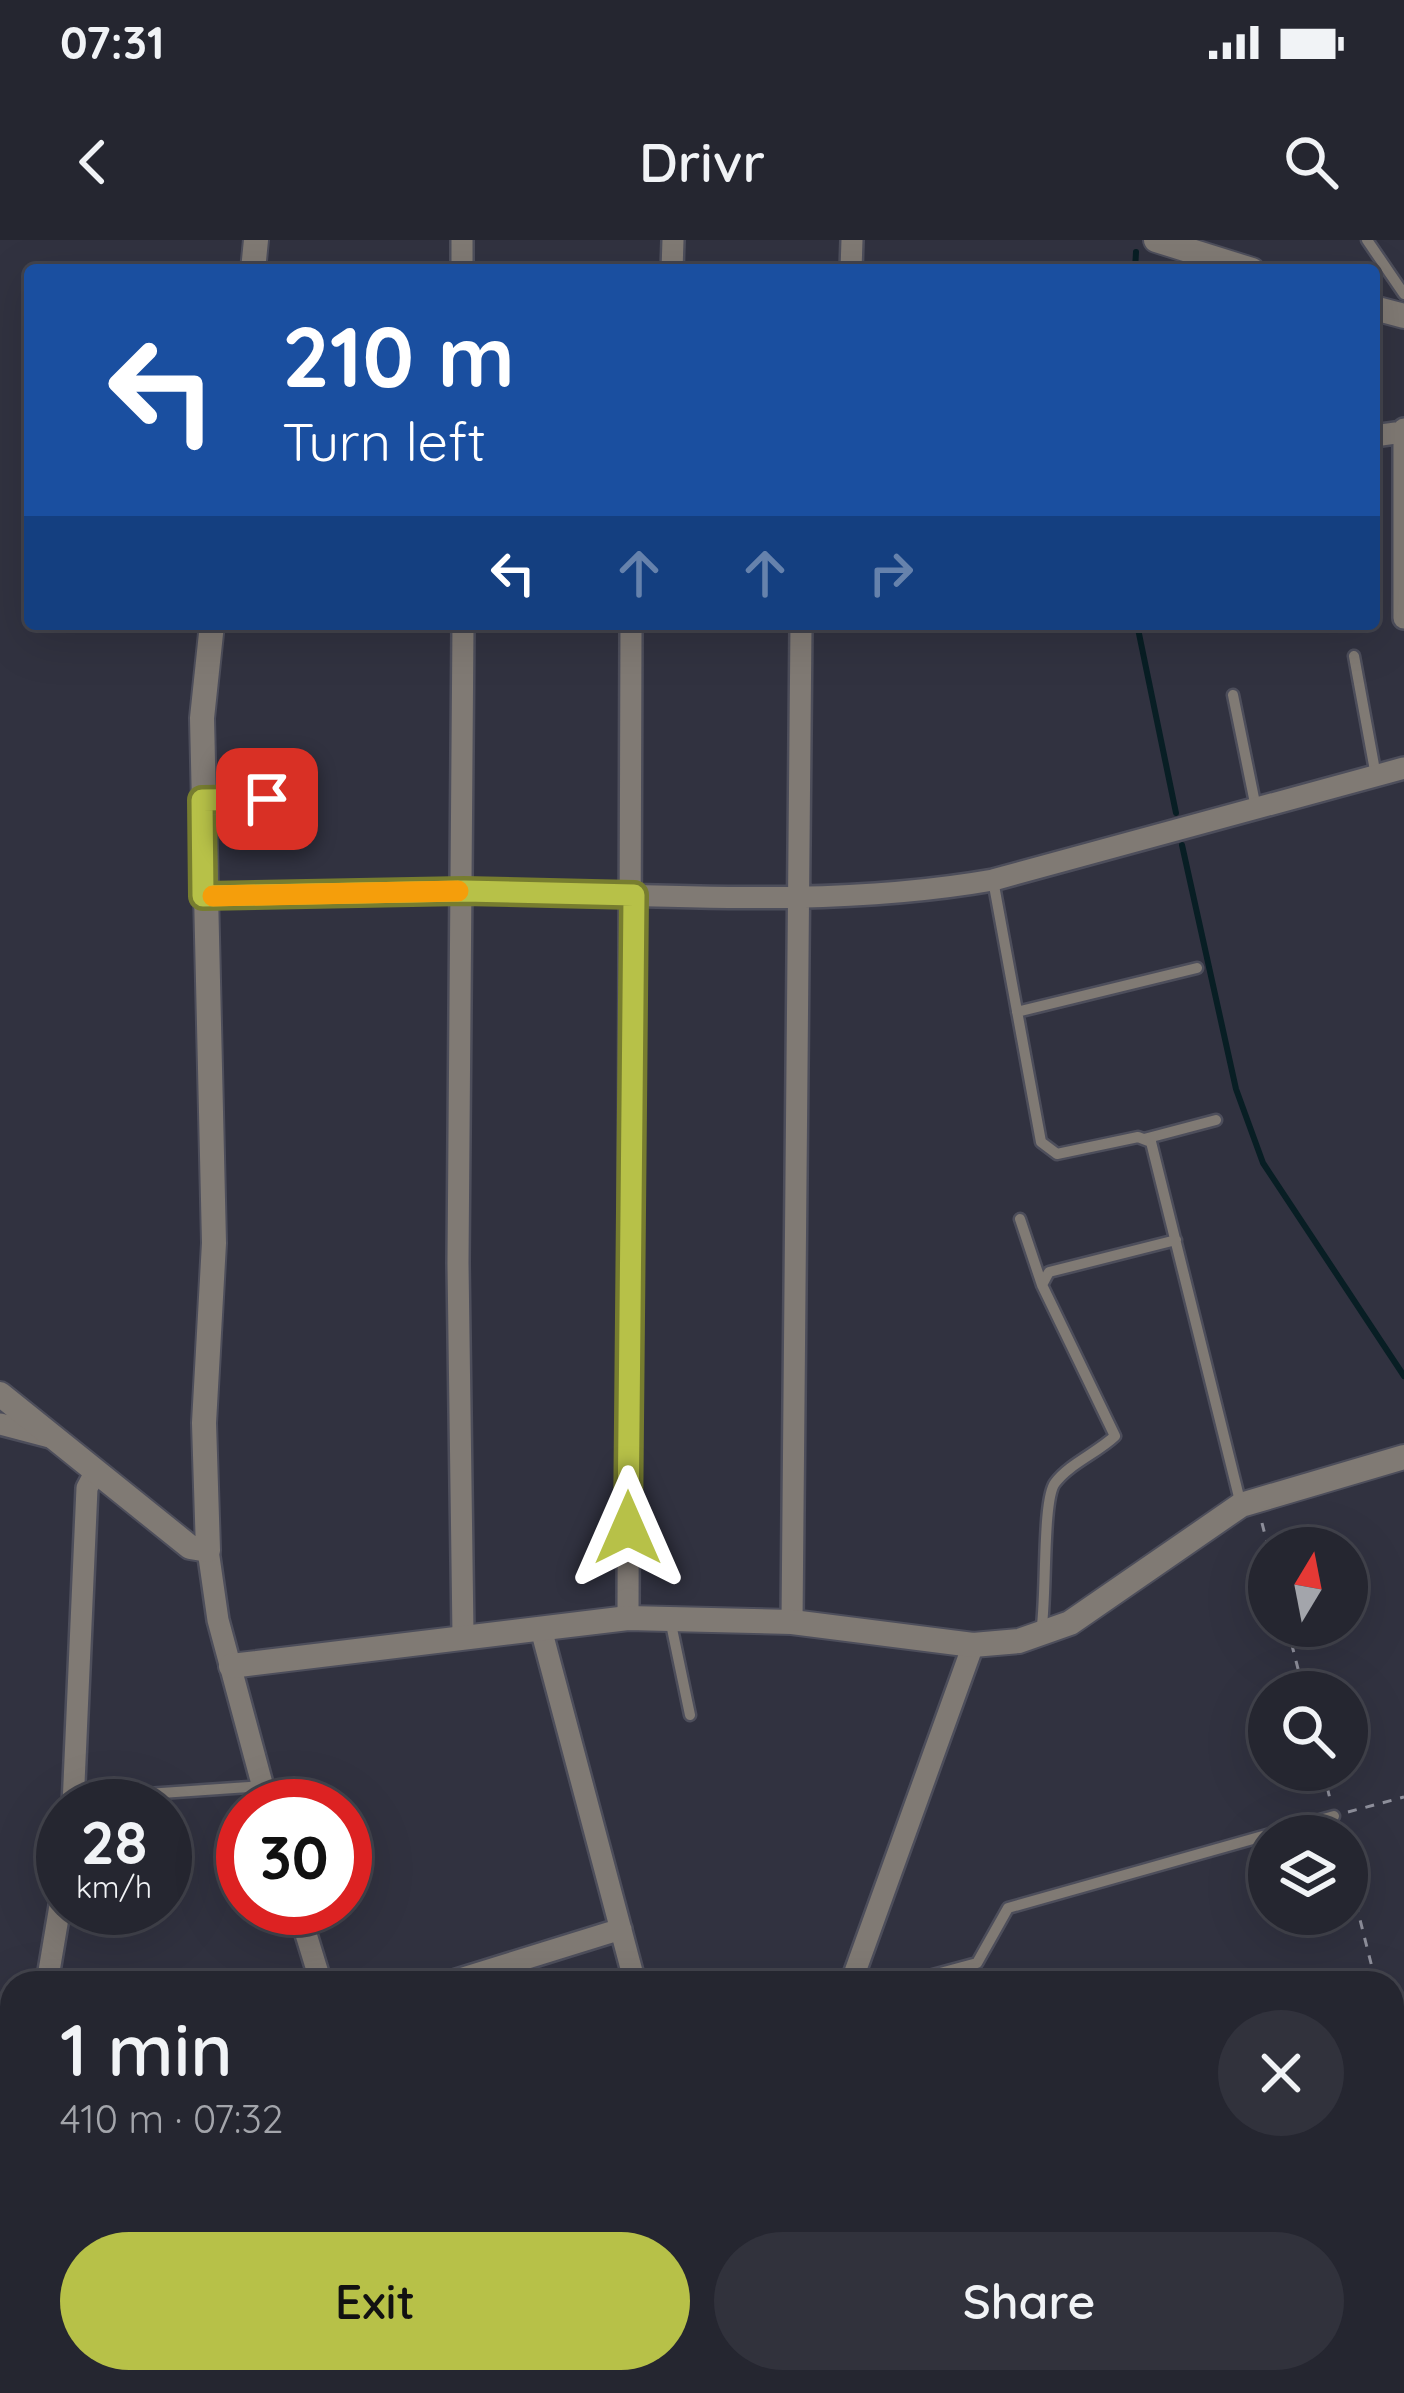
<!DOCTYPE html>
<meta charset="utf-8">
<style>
:root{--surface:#252630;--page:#31323c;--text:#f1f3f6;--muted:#a3a5ab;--line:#42434c;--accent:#b7c148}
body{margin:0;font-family:Quicksand,sans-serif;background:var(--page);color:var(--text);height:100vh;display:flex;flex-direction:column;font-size:45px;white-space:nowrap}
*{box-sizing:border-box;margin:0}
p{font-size:39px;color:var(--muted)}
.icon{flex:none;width:66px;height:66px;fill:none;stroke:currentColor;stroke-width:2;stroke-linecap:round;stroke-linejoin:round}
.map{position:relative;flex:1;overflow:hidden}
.details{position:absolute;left:0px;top:1731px;width:1404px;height:423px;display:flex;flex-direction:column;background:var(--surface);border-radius:36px 36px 0 0;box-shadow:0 12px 48px #0002,0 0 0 3px var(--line)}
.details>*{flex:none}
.hud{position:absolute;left:24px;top:24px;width:1356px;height:366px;border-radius:12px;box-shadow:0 12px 48px #0002,0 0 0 3px var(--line);background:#1a4fa0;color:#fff;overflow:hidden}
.needle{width:78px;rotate:10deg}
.fabs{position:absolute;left:1248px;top:1287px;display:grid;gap:24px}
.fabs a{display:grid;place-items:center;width:120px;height:120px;border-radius:50%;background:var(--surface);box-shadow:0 12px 48px #0002,0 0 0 3px var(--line);font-size:60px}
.speed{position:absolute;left:36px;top:1539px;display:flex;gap:24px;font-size:60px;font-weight:700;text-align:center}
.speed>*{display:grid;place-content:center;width:156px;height:156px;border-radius:50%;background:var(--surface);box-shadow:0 12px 48px #0002,0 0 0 3px var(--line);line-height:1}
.speed small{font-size:30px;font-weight:400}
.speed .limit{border:18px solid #d22;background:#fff;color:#111}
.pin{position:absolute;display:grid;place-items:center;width:102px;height:102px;color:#fff;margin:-51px;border-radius:24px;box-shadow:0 6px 18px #0006}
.me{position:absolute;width:132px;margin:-66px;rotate:0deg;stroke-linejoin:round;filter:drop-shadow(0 0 9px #0008)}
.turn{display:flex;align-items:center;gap:42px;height:252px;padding:0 60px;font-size:54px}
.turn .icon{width:156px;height:156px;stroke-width:2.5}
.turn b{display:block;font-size:84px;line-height:102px}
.lanes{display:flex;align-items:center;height:114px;padding:0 60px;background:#0003;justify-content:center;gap:60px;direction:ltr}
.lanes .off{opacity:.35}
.round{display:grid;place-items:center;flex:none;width:126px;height:126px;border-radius:63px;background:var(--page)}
.headline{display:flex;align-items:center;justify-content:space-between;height:204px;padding:0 60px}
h1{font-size:72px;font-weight:600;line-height:90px}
.action{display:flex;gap:24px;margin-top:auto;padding:24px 60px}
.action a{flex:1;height:138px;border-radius:72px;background:var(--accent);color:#111;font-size:48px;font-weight:600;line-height:138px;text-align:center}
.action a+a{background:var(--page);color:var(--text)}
.status{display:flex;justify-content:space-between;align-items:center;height:84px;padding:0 60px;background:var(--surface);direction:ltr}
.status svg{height:33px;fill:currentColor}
header{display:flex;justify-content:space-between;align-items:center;height:156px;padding:0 60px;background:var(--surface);font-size:54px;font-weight:600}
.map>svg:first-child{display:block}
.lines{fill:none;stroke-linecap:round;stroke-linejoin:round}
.stream{stroke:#081e24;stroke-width:6}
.service-casing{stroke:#4d4e5b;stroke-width:15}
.minor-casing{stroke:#4d4e5b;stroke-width:26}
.tertiary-casing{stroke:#4d4e5b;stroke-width:28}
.path{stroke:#8f909c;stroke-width:3;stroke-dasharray:9 9;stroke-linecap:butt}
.service{stroke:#807a74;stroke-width:10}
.minor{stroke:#807a74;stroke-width:21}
.tertiary{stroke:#807a74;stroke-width:24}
.route-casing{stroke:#777d2f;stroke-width:30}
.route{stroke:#b7c148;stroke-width:21}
.slow{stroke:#f59e0b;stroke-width:21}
</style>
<div class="status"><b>07:31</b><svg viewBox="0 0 49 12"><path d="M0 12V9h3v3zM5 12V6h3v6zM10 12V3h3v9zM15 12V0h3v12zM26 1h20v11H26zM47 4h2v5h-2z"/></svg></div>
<header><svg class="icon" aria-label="back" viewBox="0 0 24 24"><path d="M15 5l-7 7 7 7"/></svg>Drivr<svg class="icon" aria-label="search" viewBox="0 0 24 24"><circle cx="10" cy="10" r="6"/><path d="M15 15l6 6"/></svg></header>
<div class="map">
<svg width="1404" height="2153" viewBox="0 0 1404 2153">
<rect width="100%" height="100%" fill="#313240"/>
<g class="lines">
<path class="stream" d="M1135,30L1136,12
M1137,384L1176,573
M1182,605L1236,849L1263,923L1404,1136"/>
<g class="service-casing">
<path id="service" d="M1367,0L1404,54
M1354,416L1376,536
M1233,455L1256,568
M205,559H299
M993,640L1041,902L1057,914L1138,897L1151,902L1241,1265
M1017,772L1197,728
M1144,899L1216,880
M1020,979L1042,1045
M670,1379L690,1475
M1041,1393C1047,1360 1042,1260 1055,1243C1069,1224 1097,1213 1115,1196L1042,1045L1049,1032L1176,1000
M74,1559L263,1546
M903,1743L977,1723L1008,1668L1334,1576
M0,1777H12"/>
</g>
<g class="minor-casing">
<path id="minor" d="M462,0V30
M672,30L673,0
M851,30L852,0
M1404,189V378
M1374,196L1403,192
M203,656C310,654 417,650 525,652C680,656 839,667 993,640L1404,528
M0,1184L50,1197
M208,1310L218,1380L268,1566
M628,1378L631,384
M792,1382L801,384
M541,1389L635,1743
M463,1395L458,1023L463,384
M73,1566L87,1248L95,1233
M298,1668L321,1743
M47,1743L63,1648
M447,1743L621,1689
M851,1743L973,1405
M1392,1905L1404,1902
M0,2057L12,2056
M99,2142L100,2153
M429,2142L432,2153
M745,2142L748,2153
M532,2153L563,2142"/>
</g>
<g class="tertiary-casing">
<path id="tertiary" d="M1156,0L1252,30
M253,30L256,0
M1374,68L1404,76
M0,1154L190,1307L208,1310L204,1183L214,1003L202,478L212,384
M231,1426L628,1378L792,1382L973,1405L1019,1401L1070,1383L1241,1265L1404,1217"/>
</g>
<path class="path" d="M1262,1283L1269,1311
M1287,1386L1304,1452
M1323,1530L1331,1563
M1348,1572L1404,1557
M1347,1628L1376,1743
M1392,1810L1404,1858"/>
<use href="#service" class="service"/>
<use href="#minor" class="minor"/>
<use href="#tertiary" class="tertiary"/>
</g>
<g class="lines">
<g class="route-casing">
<path id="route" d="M267,559L202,560L203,656L464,651L634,655L628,1288"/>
</g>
<use href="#route" class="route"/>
<path class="slow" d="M213,656L458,651"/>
</g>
</svg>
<div class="fabs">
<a><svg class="needle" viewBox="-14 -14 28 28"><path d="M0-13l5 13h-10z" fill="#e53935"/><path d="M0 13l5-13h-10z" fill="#a3a5ab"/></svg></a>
<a><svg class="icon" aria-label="search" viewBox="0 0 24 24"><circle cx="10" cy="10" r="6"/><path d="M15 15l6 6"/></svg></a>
<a><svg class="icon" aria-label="layers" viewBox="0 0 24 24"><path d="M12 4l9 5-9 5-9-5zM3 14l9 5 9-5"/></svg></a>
</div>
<div class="speed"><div>28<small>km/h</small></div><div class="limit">30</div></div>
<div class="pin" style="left:267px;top:559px;background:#d93025"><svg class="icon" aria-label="arrive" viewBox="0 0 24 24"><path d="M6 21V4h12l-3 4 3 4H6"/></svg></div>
<svg class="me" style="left:628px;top:1288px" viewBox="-20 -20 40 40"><path d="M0-17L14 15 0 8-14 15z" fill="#b7c148" stroke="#fff" stroke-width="4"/></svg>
<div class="hud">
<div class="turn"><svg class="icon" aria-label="left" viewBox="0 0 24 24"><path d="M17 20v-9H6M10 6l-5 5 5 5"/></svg><div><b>210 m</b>Turn left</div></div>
<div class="lanes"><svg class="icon" aria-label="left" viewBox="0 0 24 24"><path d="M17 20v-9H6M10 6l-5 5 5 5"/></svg><svg class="icon off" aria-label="ahead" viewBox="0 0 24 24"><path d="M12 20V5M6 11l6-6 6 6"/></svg><svg class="icon off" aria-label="ahead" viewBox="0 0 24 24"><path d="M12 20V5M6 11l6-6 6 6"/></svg><svg class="icon off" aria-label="right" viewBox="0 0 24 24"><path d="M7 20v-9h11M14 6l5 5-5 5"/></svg></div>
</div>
<section class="details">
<div class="headline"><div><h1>1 min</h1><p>410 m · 07:32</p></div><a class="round"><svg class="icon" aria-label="close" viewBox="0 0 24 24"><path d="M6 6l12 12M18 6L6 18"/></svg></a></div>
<div class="action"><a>Exit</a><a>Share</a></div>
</section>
</div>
